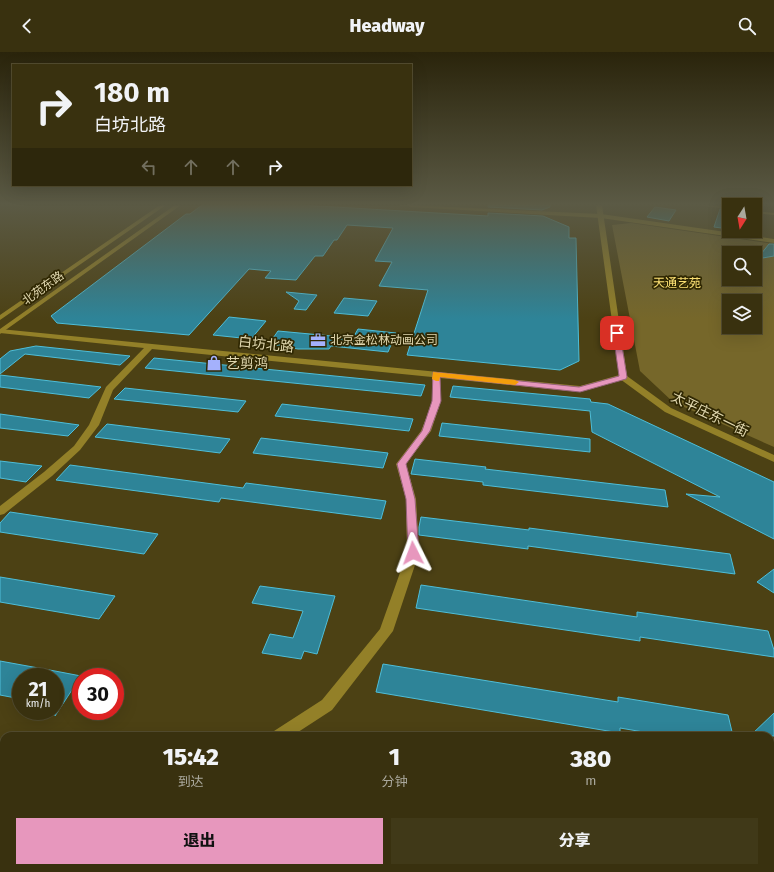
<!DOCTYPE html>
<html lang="zh">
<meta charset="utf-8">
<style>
:root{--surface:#39310f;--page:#403918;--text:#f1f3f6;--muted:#aba99e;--line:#534c2f;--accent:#e797bd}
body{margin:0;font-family:"Fira Sans","Noto Sans SC",sans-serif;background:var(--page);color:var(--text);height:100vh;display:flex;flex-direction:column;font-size:15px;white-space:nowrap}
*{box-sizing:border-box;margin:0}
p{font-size:13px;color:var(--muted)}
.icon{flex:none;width:22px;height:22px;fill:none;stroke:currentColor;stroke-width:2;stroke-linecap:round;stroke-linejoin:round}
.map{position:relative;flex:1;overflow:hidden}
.side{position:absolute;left:0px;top:680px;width:774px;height:140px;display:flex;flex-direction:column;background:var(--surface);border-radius:12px 12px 0 0;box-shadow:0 4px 16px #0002,0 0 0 1px var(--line)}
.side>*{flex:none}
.banner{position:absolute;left:12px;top:12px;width:400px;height:122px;border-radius:0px;box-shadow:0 4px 16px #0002,0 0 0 1px var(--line);background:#39310f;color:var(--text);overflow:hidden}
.needle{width:26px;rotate:191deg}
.controls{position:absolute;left:722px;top:146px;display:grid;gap:8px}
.controls a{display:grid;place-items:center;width:40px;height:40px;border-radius:0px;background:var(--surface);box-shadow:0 4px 16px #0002,0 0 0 1px var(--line);font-size:20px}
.speed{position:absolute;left:12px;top:616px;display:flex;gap:8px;font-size:20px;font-weight:700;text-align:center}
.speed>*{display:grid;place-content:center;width:52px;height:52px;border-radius:50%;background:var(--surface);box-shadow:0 4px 16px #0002,0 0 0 1px var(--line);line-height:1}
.speed small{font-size:10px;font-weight:400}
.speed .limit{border:6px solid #d22;background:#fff;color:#111}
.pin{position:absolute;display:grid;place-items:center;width:34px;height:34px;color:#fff;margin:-17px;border-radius:8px;box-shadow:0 2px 6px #0006}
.me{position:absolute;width:44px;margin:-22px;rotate:357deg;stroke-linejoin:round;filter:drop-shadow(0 0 3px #0008)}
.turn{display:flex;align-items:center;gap:14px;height:84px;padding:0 16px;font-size:18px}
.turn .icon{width:52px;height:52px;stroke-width:2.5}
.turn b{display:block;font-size:28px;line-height:34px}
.lanes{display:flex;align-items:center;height:38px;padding:0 16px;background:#0003;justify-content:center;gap:20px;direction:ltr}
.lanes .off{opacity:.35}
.eta{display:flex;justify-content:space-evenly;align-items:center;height:68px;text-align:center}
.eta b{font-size:24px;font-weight:800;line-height:28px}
.button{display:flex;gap:8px;margin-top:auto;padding:8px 16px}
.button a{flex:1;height:46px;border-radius:0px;background:var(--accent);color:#111;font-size:16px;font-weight:800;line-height:46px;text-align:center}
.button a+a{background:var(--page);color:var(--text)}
header{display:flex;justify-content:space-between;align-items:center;height:52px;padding:0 16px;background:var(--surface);font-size:18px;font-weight:800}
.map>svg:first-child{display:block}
.green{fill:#76672a;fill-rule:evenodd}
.building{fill:#2e8498;stroke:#4ebed9}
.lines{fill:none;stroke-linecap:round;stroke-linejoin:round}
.service{fill:#938028;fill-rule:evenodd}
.minor{fill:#938028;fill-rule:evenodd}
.tertiary{fill:#938028;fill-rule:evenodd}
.secondary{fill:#938028;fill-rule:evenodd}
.route{fill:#e797bd;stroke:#96627b}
.slow{fill:#f59e0b}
.labels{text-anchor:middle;stroke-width:3.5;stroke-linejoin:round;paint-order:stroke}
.far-park-label{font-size:12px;fill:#fbe073;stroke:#302803}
.far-street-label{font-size:12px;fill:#e1d8b0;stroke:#302803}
.far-poi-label{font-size:12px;fill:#e1d8b0;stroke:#302803;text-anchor:start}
.street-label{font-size:14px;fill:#e1d8b0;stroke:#302803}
.poi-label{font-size:14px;fill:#e1d8b0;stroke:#302803;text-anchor:start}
</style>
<header><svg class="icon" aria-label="back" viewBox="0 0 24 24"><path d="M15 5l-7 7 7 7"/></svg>Headway<svg class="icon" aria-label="search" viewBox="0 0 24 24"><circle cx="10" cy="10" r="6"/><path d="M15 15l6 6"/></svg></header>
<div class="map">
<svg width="774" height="820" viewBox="0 0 774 820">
<rect width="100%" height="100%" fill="#4c4114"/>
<path class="green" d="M631,171L774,192V395L673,350L640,319L612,173ZM729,201H755V227H729ZM729,249H755V275H729Z"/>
<path class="building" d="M202,153H301L488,164V161L543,164L569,175V186H576L579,309L560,318L407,303L428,238L379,234L392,210L375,209L393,176L347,173L337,188H334L323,204H315L296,228L265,226L271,219L249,217L189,283L57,271L51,264L186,162H190Z
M488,153H550V155L542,158L488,155Z
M655,155L676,158L669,169L647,165Z
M720,157L729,158V177L714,175Z
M769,192H774V204L757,207Z
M286,240L317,243L306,258L294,257L299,249Z
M344,246L377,249L368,264L334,261Z
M229,265L266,269L251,287L213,283Z
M358,277L396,281L388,300L331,294L329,297H298L269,292L278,279L353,286Z
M36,294L130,304L120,313L25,302L0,322V307L10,299Z
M154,306L425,333L421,344L145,316Z
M0,323L101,335L89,346L0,335Z
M453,334L590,347L591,350L608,352L774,430V487L686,442L720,445L592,380L590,359L450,345Z
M125,336L246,349L238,360L114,347Z
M282,352L413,367L409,379L275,364Z
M0,362L79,373L68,384L0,376Z
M442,371L590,387V400L439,384Z
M107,372L230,387L220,401L95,385Z
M261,386L388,401L383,416L253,401Z
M415,407L486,415L485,417L665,438L668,455L483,433V430L411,422Z
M0,409L42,414L26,430L0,426Z
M70,413L243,436L246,431L386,449L381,467L221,446L219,450L56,428Z
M10,460L158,482L144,502L0,480V471Z
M421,465L529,478V476L730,502L735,522L528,494V497L419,483V475Z
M774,517V541L757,530Z
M0,525L115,544L99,567L0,550Z
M421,533L637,565V560L768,579L774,598V605L640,585V589L416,556Z
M260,534L335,544L317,602L304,599L301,607L262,601L270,582L293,586L303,559L252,551Z
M0,609L55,619L81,624L55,664V625H21V647L0,643Z
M383,612L618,650V645L728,663L733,684H667L620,676V681L376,640Z
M774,661V684H750Z"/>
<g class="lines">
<path class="service" d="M697,153H704L729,155V157Z
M755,159L774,161V163L755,161Z"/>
<path class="minor" d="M408,153L601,162L774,187V191L601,166L410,155Z
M0,277L580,334L623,322L627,325L626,327L580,340L440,326L441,349L431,379L406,412L416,447L419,501L393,579L332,658L292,684H271L274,679L322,648L380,577L407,501L406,447L396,412L421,379L433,349L432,325L152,297L113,338L99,373L80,398L52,424L4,462L0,463V454L44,420L74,394L89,373L106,335L144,296L0,281Z
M0,732H4V748H0Z"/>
<path class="tertiary" d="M596,153H602L627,324L671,356L774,403V410L665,360L620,327Z"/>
<path class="secondary" d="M160,153H166L0,268V263Z
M175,153H181L0,282V277Z"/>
</g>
<linearGradient id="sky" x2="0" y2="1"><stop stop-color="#2a240b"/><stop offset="0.57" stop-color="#5b5a45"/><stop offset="1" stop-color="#5b5a45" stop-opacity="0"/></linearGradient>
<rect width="774" height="267" fill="url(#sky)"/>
<path class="route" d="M617,279L620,281L627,325L626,327L580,340L440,325L441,349L430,379L406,412L415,447L419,501L417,504H410L408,501L406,447L397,412L422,379L432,349L433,320L579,335L619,324L613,281Z"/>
<path class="slow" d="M433,320L515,328L519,330L515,333L440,325L439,329H436L432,327Z"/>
<defs>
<g id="office-bare" transform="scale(1.2)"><path d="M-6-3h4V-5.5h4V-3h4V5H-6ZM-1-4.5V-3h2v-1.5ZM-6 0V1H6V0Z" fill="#a4b1fc" stroke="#302803" stroke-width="2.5" paint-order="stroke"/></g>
<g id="shop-bare" transform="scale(1.2)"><path d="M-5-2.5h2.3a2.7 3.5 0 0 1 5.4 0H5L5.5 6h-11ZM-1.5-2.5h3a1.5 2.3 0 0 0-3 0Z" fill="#a4b1fc" stroke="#302803" stroke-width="2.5" paint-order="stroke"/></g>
</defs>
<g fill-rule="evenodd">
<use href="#office-bare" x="318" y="288"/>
<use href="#shop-bare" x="214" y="311"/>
</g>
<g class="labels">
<g class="far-park-label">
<text x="677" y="235">天通艺苑</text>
</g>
<g class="far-street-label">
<text transform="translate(43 236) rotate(-36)" y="4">北苑东路</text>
</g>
<g class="far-poi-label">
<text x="330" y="292">北京金松林动画公司</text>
</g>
<g class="street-label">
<text transform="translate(266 292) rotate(6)" y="5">白坊北路</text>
<text transform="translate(710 362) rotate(26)" y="5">太平庄东一街</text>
</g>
<g class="poi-label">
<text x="226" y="316">艺剪鸿</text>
</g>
</g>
</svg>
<div class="controls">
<a><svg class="needle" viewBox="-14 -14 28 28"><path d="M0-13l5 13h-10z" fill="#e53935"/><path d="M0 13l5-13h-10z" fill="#aba99e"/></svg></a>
<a><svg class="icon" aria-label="search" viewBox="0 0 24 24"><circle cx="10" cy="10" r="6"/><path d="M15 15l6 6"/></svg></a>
<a><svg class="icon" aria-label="layers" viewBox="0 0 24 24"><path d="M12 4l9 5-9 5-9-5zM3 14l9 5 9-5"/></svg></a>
</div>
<div class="speed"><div>21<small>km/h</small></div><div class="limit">30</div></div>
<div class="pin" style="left:617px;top:281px;background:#d93025"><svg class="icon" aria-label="arrive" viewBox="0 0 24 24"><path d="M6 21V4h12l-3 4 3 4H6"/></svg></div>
<svg class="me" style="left:413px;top:501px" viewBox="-20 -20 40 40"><path d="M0-17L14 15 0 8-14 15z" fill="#e797bd" stroke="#fff" stroke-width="4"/></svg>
<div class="banner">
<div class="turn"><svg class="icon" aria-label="right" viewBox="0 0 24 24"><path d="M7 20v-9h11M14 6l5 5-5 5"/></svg><div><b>180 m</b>白坊北路</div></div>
<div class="lanes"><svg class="icon off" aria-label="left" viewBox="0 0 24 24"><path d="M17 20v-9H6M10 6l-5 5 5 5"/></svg><svg class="icon off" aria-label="ahead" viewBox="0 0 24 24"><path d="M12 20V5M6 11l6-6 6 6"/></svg><svg class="icon off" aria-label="ahead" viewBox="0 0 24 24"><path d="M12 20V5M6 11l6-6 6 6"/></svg><svg class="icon" aria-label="right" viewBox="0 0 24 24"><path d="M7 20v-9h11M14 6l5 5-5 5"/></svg></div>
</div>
<section class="side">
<div class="eta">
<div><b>15:42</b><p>到达</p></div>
<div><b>1</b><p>分钟</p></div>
<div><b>380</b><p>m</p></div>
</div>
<div class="button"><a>退出</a><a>分享</a></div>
</section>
</div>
